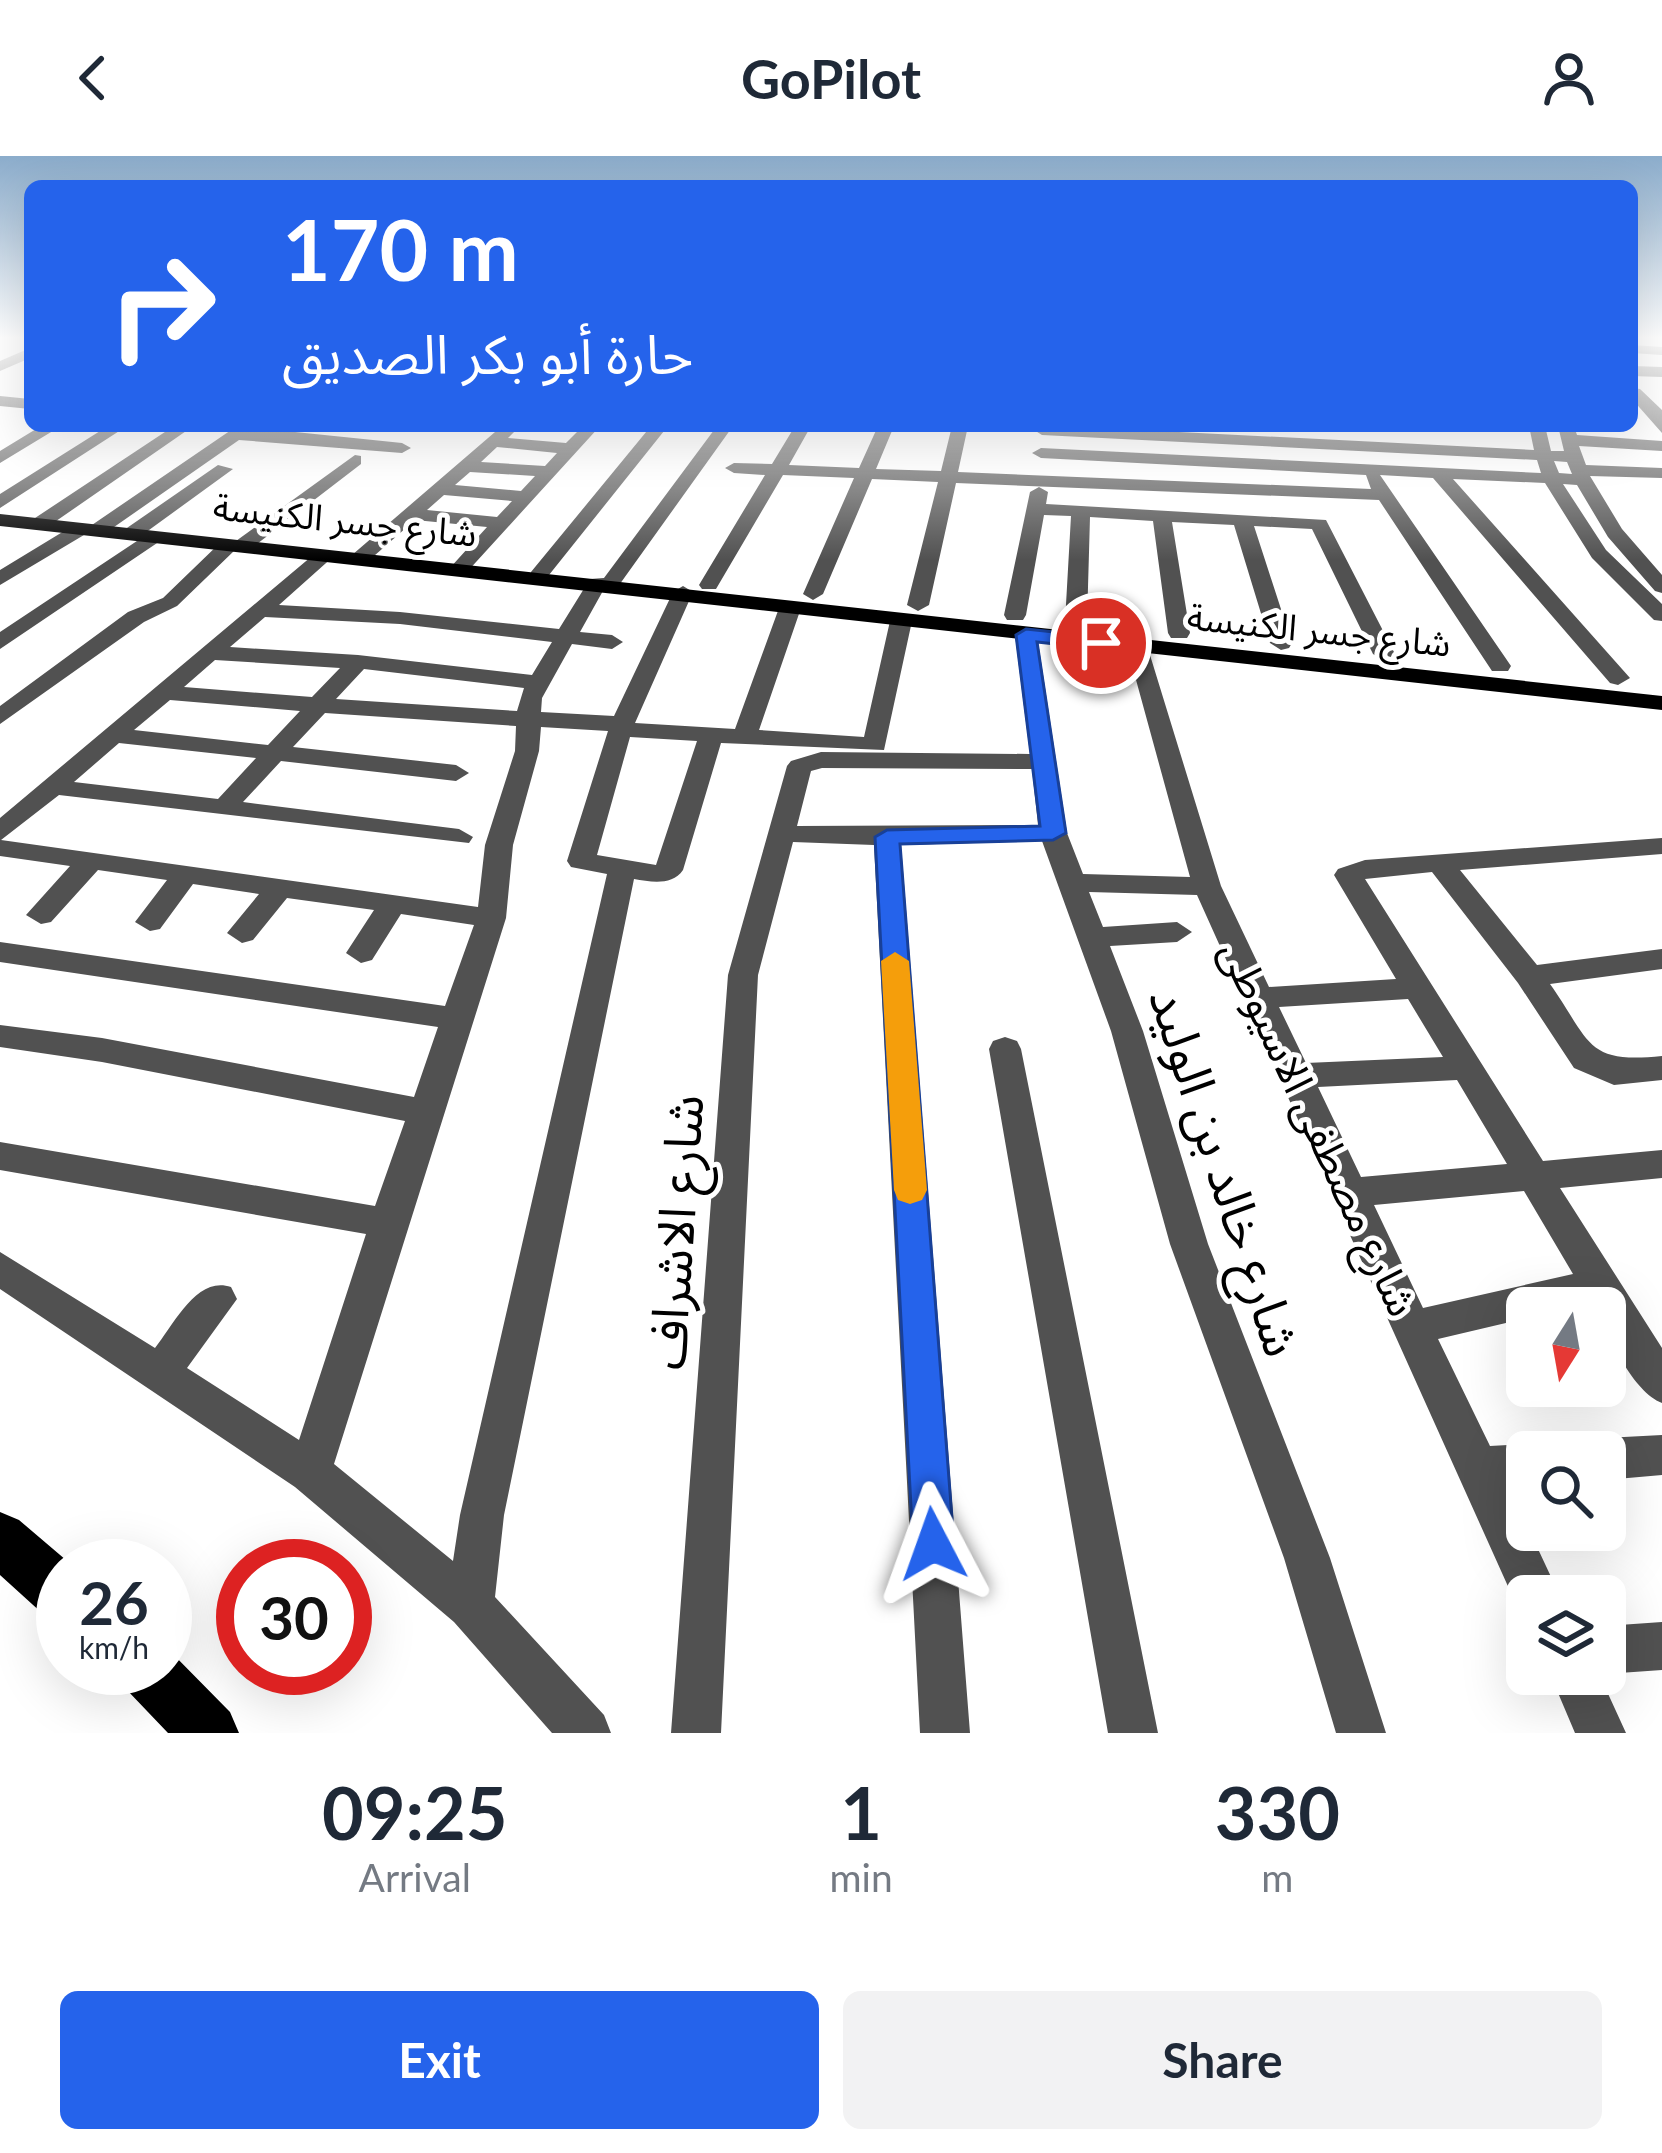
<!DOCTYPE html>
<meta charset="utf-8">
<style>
:root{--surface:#fff;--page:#f2f2f3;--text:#1f2937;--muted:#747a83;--accent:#2563eb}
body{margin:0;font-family:Lato,"Noto Sans Arabic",sans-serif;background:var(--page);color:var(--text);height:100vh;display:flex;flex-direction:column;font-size:45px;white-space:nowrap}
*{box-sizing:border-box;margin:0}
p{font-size:39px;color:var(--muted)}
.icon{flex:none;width:66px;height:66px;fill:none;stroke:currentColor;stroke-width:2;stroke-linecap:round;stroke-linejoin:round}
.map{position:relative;height:1577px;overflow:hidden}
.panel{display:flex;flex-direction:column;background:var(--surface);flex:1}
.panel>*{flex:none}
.top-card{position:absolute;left:24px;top:24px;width:1614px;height:252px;border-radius:18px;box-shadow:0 12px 48px #0002;background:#2563eb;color:#fff;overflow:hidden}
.needle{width:78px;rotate:191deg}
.buttons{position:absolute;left:1506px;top:1131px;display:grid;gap:24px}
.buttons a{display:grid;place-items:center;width:120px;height:120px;border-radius:18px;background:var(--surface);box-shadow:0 12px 48px #0002;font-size:60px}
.speed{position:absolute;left:36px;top:1383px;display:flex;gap:24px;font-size:60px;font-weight:700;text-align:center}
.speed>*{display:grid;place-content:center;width:156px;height:156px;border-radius:50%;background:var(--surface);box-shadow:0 12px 48px #0002;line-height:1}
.speed small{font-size:30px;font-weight:400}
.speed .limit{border:18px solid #d22;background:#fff;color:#111}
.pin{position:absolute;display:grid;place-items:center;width:102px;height:102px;color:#fff;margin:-51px;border:6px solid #fff;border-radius:50%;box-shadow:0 3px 12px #0007}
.me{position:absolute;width:132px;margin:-66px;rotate:356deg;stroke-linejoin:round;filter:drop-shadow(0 0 9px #0008)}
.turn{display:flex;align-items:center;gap:42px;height:252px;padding:0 60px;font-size:54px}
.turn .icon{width:156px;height:156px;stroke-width:2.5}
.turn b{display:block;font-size:84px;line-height:102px}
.eta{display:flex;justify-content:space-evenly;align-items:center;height:204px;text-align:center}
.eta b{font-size:72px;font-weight:700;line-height:84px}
.primary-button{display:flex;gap:24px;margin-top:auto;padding:24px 60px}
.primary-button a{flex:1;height:138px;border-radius:18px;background:var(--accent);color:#fff;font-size:48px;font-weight:700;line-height:138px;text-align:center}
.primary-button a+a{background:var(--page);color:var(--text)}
header{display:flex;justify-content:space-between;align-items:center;height:156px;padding:0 60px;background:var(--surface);font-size:54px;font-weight:700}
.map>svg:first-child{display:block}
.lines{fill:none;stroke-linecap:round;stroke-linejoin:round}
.minor{fill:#515151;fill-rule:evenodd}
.major{fill:#000;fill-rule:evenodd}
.highway{fill:#000;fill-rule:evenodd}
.route{fill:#2563eb;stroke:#184099;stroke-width:3}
.slow{fill:#f59e0b}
.labels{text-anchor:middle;stroke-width:10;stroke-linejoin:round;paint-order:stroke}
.far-street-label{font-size:36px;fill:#000;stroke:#fff}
.street-label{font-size:42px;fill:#000;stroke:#fff}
.near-street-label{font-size:51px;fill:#000;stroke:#fff}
</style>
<header><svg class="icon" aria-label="back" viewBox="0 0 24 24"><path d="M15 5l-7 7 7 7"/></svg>GoPilot<svg class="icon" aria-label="person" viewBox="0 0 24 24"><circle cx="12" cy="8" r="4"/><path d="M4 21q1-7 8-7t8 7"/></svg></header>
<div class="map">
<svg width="1662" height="1577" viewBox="0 0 1662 1577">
<rect width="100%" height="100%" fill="#fff"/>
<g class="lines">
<path class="minor" d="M1632,189L1662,191V199L1632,197Z
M30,192V202L0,215V205Z
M1632,210L1662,211V221L1632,220Z
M1632,232L1640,233L1662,254V277L1632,243Z
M0,240L30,243V253L0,250Z
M41,270H61L0,307V295Z
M108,270H127L0,352V338Z
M174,270L189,273L46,372H32V364Z
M237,270L402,287L411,292L402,297L239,284L104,378L89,376L0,429V414L74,369L89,371Z
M502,270H520L508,282L566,287L583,270H600L466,417L449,413L487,371L415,364L366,407H352V399ZM497,291L557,297L545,310L481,306ZM470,316L535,320L521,335L455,329ZM444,339L512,345L497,361L427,354Z
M651,270H668L545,424H531V416Z
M717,270H733L617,432L604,433L580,476L612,479L623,486L612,493L572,488L542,542L541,556L614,560L673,436L683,430L693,436L635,567L735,573L779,452L790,446L801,452L759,574L864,581L890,465L901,459L912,465L884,594L721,587L683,714C672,730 651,726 634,723L504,1359L495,1441L604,1559L611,1577H552L454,1466L295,1331L0,1133V1096L155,1192C174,1168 197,1119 231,1131L237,1143L187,1212L299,1284L366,1078L0,1014V986L375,1050L405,965L102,906L0,891V869L102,882L414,941L438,871L0,806V786L445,850L474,769L401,758L372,804L361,807L346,797L374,754L287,742L253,784L242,787L227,777L259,738L193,728L160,773L150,775L135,766L167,724L98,714L51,766L41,768L26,759L70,710L0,700V662L318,395L335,399L279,449L400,456L559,473L590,423L604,422ZM265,461L400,468L552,486L532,519L358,499L230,491ZM215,504L340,512L312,541L184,531ZM364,513L524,532L517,555L336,543ZM170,544L300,555L268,589L134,574ZM325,557L516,570L515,595L485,689L478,751L1,684L59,639L469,687L473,681L459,673L243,646L281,605L456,625L469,617L456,609L293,591ZM541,571L608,575L567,705L571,711L607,718L460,1359L453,1405L334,1308L506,762L513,689L539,595ZM630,581L697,585L656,709L597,699ZM119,587L256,602L218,643L74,626Z
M795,270H811L789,309L859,312L878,270H894L876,313L941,315L952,270H968L958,316L1371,333L1366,319L1041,302L1032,297L1041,292L1541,317L1537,304L1042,279L1034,274L1062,270L1534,294L1529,270H1545L1551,295H1564L1558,270H1574L1577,279L1662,285V295L1579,290L1586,309L1662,312V322L1590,320L1622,373L1662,419V437L1655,435L1608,381L1577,329L1563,328L1606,394L1662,448V465L1654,464L1592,402L1545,327L1453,323L1630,522L1618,529L1610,527L1433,322L1380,319L1511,510L1508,515H1492L1379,344L956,327L929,449L918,455L907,449L938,326L872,323L823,438L813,444L803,438L854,322L783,319L716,433H702L699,429L765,319L734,317L725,312L734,307L772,308ZM1554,305L1567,306L1572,318L1559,317Z
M355,299L361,300V308L249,394H235L177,450L144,466L0,568V550L128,456L163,442L222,385H236Z
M218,309L233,313L138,382H124V374Z
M1039,331L1048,336L1046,348L1326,364L1395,498L1384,505L1373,498L1312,373L1254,370L1292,487L1289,492L1281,494L1270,487L1234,369L1172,366L1190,477L1187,482H1171L1168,477L1153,365L1090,361L1087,466L1076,472L1065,466L1071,360L1044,359L1026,459L1023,464H1007L1004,459L1030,336Z
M149,377L166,381L0,493V476Z
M1026,472L1037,479L1067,677L1083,718L1190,721L1127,491L1138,484L1146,486L1221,730L1269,831L1396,823L1334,719L1338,713L1365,704L1662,682V698L1460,714L1537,809L1662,793V813L1550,828C1591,886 1585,908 1662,900V924L1614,929L1574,912L1518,827L1432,716L1365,723L1543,1005L1662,994V1022L1560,1032L1662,1192V1247C1634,1236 1605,1181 1605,1152L1591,1147L1527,1152V1162L1438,1183L1490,1290L1527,1288L1543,1296H1527V1330L1509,1331L1560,1440H1527V1459L1520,1457L1197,739L1089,736L1103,771L1177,766L1192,776L1177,786L1110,790L1143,875L1208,1088L1330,1402L1386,1577H1336L1284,1402L1170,1088L1111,875L1042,685L901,689L970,1577H920L874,689L793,686L758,819L721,1577H671L728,819L787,610L791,605L821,596L1030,598L1015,479ZM822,612L1032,613L1038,669L797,670L811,615ZM1408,843L1443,901L1306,907L1279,851ZM1457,924L1507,1008L1361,1021L1318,931ZM1524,1035L1573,1118L1423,1152L1374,1049Z
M1005,881L1017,885L1021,893L1158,1577H1108L989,893L993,885Z
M1662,1279V1319L1605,1324V1296H1586L1590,1288L1605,1282Z
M1662,1466V1514L1605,1518V1470Z
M1550,1518H1599L1626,1577H1575Z"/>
<path class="major" d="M0,358L1662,540V554L0,370Z"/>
<path class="highway" d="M0,1356L19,1364L73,1410H63V1466L43,1458L0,1419Z
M165,1490L230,1556L239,1577H168L126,1533L118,1512H165Z"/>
</g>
<linearGradient id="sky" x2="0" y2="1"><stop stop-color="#8baccb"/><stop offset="0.45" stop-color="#fff"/><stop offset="1" stop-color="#fff" stop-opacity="0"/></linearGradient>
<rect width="1662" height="404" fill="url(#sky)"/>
<path class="route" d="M1026,473L1101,481L1111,487L1101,493L1037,486L1066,677L1053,684L900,688L954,1388L948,1403L933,1409L919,1403L913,1388L875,681L887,674L1040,670L1016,479Z"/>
<path class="slow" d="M895,796L909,805L927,1034L922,1044L910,1048L898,1044L894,1034L881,805Z"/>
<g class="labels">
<g class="far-street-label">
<text transform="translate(345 364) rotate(6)" y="13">شارع جسر الكنيسة</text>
<text transform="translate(1319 474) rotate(6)" y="13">شارع جسر الكنيسة</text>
</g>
<g class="street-label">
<text transform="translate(1319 972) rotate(65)" y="15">شارع مصطفى الاسيوطى</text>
</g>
<g class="near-street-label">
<text transform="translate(1225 1016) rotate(72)" y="18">شارع خالد بن الوليد</text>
<text transform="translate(676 1076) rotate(-86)" y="18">شارع الاشراف</text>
</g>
</g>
</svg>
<div class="buttons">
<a><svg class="needle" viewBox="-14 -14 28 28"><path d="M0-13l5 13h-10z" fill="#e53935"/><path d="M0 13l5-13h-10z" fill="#747a83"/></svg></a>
<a><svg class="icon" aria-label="search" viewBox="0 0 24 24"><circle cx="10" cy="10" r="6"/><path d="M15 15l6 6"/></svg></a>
<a><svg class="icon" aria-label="layers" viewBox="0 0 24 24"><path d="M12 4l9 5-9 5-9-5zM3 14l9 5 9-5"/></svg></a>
</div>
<div class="speed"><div>26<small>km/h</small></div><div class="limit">30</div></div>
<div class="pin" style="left:1101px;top:487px;background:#d93025"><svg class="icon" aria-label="arrive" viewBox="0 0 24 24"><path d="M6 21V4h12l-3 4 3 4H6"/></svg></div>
<svg class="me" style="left:933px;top:1388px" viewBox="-20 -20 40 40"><path d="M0-17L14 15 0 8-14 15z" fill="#2563eb" stroke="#fff" stroke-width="4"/></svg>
<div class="top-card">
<div class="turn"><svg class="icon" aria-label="right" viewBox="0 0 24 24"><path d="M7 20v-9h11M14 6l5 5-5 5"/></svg><div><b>170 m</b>حارة أبو بكر الصديق</div></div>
</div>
</div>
<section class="panel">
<div class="eta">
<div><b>09:25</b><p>Arrival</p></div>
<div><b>1</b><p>min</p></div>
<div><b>330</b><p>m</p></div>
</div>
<div class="primary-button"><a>Exit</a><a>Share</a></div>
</section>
